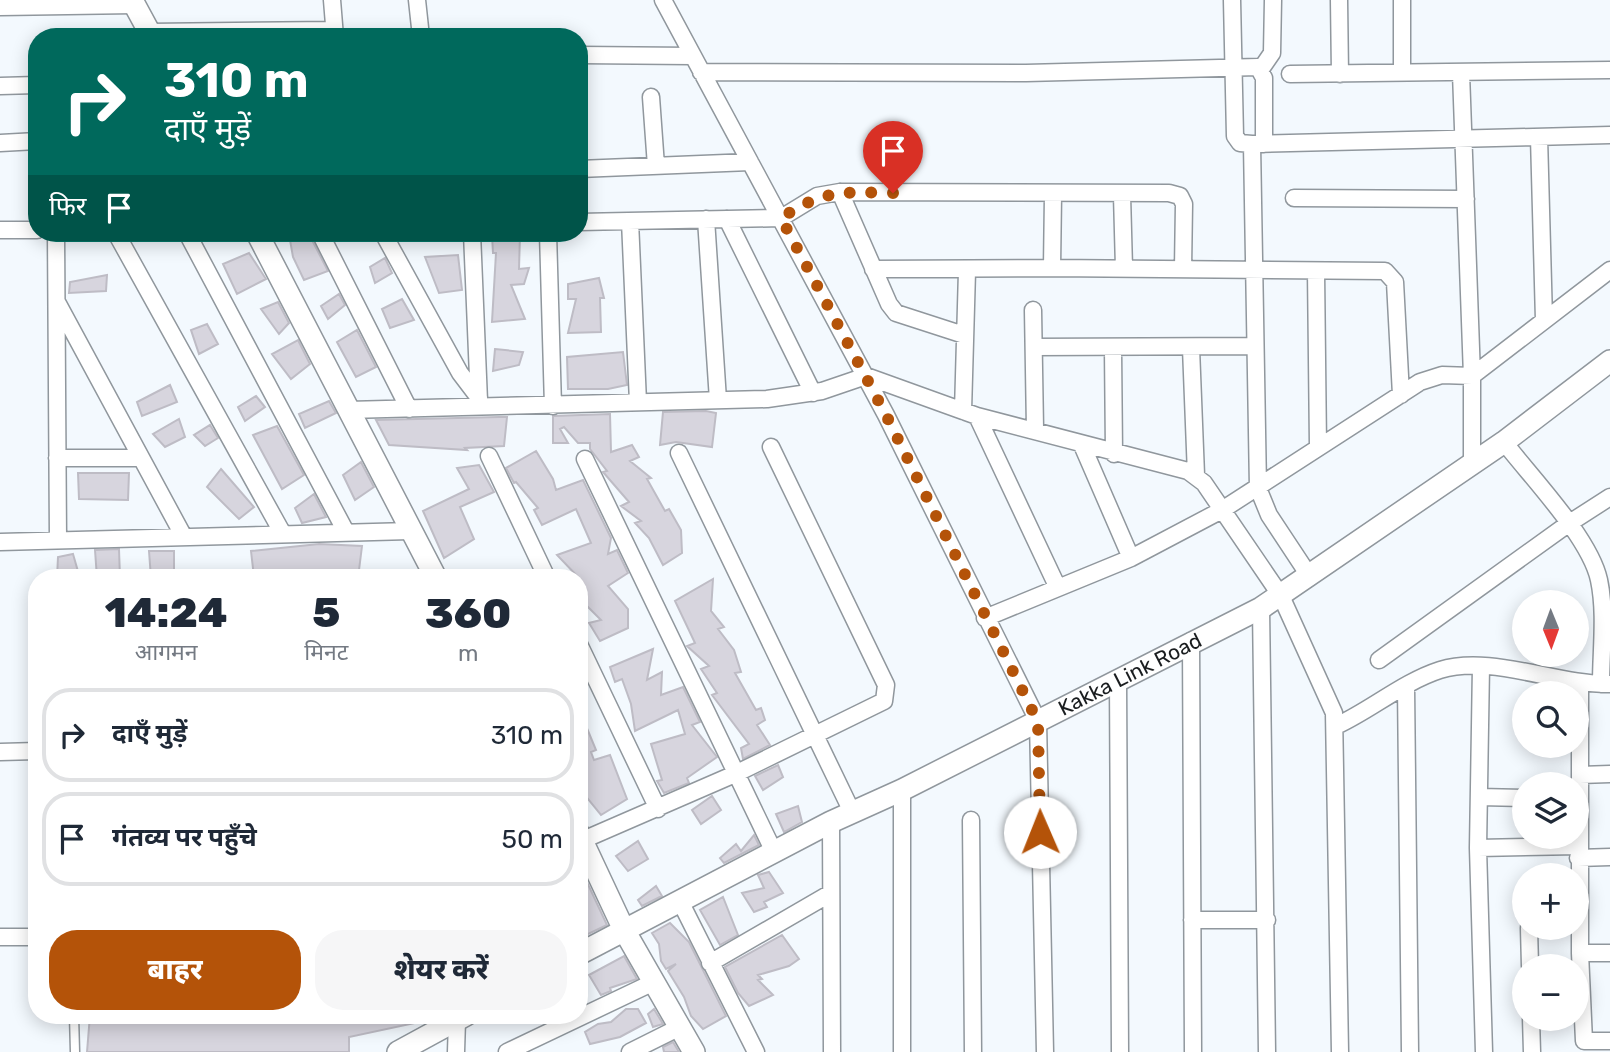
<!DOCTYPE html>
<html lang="hi">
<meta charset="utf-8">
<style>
:root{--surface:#fff;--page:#f6f6f7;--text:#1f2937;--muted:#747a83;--line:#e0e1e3;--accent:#b45309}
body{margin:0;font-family:Rubik,"Noto Sans Devanagari",sans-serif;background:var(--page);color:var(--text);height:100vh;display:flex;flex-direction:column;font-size:26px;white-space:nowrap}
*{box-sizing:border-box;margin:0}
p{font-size:23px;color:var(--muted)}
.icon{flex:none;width:38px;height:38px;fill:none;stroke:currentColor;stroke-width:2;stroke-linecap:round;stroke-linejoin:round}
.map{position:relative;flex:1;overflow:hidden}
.panel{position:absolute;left:28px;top:569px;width:560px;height:455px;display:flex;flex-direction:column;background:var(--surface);border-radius:28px;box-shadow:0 4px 18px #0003}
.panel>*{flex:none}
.top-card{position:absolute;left:28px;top:28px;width:560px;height:214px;border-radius:28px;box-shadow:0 4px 18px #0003;background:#00695c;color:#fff;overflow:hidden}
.needle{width:46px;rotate:179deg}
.buttons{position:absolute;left:1512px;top:590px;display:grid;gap:14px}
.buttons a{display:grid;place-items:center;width:77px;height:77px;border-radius:50%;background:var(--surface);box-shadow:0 4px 18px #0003;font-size:35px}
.pin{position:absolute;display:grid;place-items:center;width:60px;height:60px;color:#fff;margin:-72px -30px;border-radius:50% 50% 50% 0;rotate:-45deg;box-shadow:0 0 7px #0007}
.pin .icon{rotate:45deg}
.me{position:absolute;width:77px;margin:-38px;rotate:359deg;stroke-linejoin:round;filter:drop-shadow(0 0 5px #0008)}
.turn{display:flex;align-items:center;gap:24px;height:147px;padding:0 21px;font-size:32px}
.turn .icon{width:91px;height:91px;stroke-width:2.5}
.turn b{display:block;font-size:49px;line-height:60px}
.then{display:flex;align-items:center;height:66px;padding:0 21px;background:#0003;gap:14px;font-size:26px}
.eta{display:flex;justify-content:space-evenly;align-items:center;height:119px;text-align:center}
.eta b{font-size:42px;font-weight:800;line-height:49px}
.action{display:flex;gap:14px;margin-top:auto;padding:14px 21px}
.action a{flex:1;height:80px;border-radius:28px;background:var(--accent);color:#fff;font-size:28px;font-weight:800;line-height:80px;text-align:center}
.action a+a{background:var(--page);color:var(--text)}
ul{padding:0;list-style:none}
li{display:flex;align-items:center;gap:21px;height:94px;margin:0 14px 10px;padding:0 7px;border:4px solid var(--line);border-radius:28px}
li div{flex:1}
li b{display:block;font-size:26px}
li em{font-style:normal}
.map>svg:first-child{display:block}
.building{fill:#d7d5de;stroke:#bebcc5;stroke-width:2}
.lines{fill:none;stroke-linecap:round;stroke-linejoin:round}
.service-casing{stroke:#90979d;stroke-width:11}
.minor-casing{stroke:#90979d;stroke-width:19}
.tertiary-casing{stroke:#90979d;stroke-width:24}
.service{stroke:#fff;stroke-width:8}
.minor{stroke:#fff;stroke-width:16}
.tertiary{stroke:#fff;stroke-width:21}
.route{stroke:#b45309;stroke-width:12;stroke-dasharray:0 21.6}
.labels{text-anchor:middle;stroke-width:7;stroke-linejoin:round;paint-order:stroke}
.street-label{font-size:21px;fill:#1a1d1f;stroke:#fff}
</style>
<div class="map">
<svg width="1610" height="1052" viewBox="0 0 1610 1052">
<rect width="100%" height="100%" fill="#f3f9fe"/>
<path class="building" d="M520,234L519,269L529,268L524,284L511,285L525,319L492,322L496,253H493L492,235Z
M290,240H312L328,271L304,280L293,257Z
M249,253L266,279L237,294L223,264Z
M458,255L462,290L439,293L425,257Z
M385,258L392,273L375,283L370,267Z
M107,275L106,291L69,293L70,282Z
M599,278L604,298H600L601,332L568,333L576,299H568V284Z
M339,294L345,305L328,319L321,306Z
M402,299L414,320L390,328L382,309Z
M278,302L289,323L279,334L261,309Z
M207,324L218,344L199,354L191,330Z
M357,330L376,367L356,377L337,342Z
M298,340L310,364L291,379L272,354Z
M495,349L523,352L519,365L493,371Z
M623,352L627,385L608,389H568L567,357Z
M170,385L177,402L142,416L137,402Z
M256,396L265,407L245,421L238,407Z
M329,401L336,413L305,428L299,414Z
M706,411L716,413L712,447L676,442L660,445L663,412Z
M610,414L611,452L632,445L639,457L630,461L651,478L647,479L665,511L669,509L681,530L682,553L663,565L649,538L635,523L641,521L621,506L629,502L603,472L607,471L590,449V443H578L564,427L560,429L568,443H553V416Z
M499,417H507L504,446L465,448L467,450L389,445L376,420Z
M179,419L185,437L165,447L153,434Z
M210,425L218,438L205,446L194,435Z
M277,426L304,475L282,489L253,435Z
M536,451L553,479L556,490L583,480L611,538L608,554L617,550L628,573L608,586L628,609V628L600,641L589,623L601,620L579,598V578L557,555L591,543L576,509L542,525L534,510L538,508L516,482L514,483L506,468Z
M361,462L374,487L355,500L343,475Z
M479,465L494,492L460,507L474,539L444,558L423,511L469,489L457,468Z
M221,469L254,507L239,519L207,487Z
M78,473H129L128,500L79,499Z
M314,494L326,517L302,523L295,508Z
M319,544L362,546L358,578H312L311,572L295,571L254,577L251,551Z
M119,549L120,578H97L95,550Z
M149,551H174V577L151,578Z
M73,554L79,575L57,578L58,557Z
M713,579L711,611L724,627L718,629L734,650L741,672L735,673L756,710L761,708L765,720L757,725L770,745L743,759L741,748L749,744L712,695L717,693L701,669L709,666L687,646L695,643L675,601Z
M653,649L647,680L662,672L661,695L683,687L700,722L692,725L717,757L687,778L689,783L664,793L657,781L662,780L651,744L685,734L678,710L635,731L631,704L622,679L615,682L610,667Z
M579,709L596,750L591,752L594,760L610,755L627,799L601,815L579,788Z
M778,765L783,777L763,790L755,776Z
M712,796L721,810L701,824L692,810Z
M798,806L802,822L784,832L776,814Z
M754,835L759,845L724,863L720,858L736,844L741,851Z
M638,841L648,859L628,871L616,856Z
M579,865L607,925L586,935L579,924Z
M769,872L783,893L764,902L767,907L754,912L742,893L764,888L758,875Z
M656,886L662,896L642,906L638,900Z
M723,897L738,935L720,945L700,910Z
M670,923L689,942L726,1016L703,1029L691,1016L684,997L668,971L676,964L666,969L661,961L659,944L652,933Z
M782,935L799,959L789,966L758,975L762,979L758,980L773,995L749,1006L738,993L725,967Z
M624,956L637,979L610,988L611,991L601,995L589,975Z
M626,1009H638L646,1023L620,1037L590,1044L585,1032L598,1024L611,1022Z
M654,1009L663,1024L653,1027L648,1014Z
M90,1015H429V1020L349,1037V1052H87Z
M673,1042L679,1052H664L663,1047Z"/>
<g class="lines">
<g class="service-casing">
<path id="service" d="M74,1015L75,1052"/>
</g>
<g class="minor-casing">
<path id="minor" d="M332,0L335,37
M417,0L421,37
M663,0L886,415L1038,721L1045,1052
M1232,0L1235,136L1240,143L1252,144L1258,488L1269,515L1310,577
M1339,0L1340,74
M0,7L135,5
M149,32L334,30
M579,55L692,56
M1261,69L1272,53L1273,0
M701,72L1026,73L1258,67L1264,78V144
M1402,73V0
M1461,73L1472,376V463
M1290,74L1610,70
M0,86L37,85
M651,97L656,166
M1539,137L1544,320
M0,143L37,141
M1254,144L1610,135
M579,169L750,162
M840,192L889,304L896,313L964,335
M1122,195L1124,268
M1294,198L1466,199
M706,219L718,400
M727,219L813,393
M630,221L638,402
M579,222L781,218L817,196L840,192L1169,193L1180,196L1184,204L1183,269
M0,230H37
M56,233L58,540
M116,233L283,534
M187,233L346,532
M320,233L409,409
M383,233L460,373L479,398
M472,233L479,401
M548,233L553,406
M1052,268L1385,271L1395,282L1401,395
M873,269L1052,268L1053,195
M1316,271L1318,447
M57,302L184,537
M1033,310L1035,429
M1034,347L1255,346
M1191,348L1196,475
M1113,349L1114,454
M348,410L767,399L822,391L866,376L977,416L1188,471L1204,483L1281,596L1334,713L1340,1052
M963,411L967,271
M977,416L1057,586
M1504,442C1531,477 1590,538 1599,580C1606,613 1601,650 1601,684
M1082,445L1131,558
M679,453L852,812
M489,456L547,578
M57,458H139
M585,459L774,852
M0,542L410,531
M1261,608L1267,1052
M985,618L1131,558L1222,510L1420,382L1442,375L1472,376L1610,270
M1191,641L1193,1052
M579,644L658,809
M1379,660L1568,524L1610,497
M1481,666L1478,848L1579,846
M1118,680L1120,1052
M1580,684V953H1610
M1406,686L1410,1052
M1336,726C1371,710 1403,682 1440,670C1490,654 1557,685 1610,684
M0,752L37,751
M1580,775L1610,774
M902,790V1052
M1480,797L1524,798
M971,820L973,1052
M831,822L832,1052
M583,840L735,774L884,701L886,685L771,447
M1478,848L1484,1052
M1578,858L1610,857
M680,901L756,1052
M1192,920H1267
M1529,928L1530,966
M0,937H37
M1580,953L1584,1041H1610
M710,963L831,893
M1531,1018L1532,1052
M456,1052L457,1020
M507,1052L654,982
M630,1052L680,1027"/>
</g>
<g class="tertiary-casing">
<g id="tertiary">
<path d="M132,0L152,37"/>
<path d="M257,233L436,578"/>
<path d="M579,834L624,930L694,1052"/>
<path id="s1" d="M579,954L831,822L902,790L1261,608L1504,442L1610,361"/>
<path d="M398,1052L466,1015"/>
</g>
</g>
<use href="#service" class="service"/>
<use href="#minor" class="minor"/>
<use href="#tertiary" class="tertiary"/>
</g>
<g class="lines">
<path class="route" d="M893,193C842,192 825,189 781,218L886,415L1038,722L1040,832"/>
</g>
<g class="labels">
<g class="street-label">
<text dy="7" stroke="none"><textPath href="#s1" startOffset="618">Kakka Link Road</textPath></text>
</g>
</g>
</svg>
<div class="buttons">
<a><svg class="needle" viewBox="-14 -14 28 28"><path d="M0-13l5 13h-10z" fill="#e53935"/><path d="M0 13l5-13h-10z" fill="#747a83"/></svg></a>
<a><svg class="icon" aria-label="search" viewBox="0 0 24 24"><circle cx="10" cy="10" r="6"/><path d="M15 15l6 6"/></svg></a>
<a><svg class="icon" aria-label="layers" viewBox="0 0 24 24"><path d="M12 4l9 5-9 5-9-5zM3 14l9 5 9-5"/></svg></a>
<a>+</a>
<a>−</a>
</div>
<div class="pin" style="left:893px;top:193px;background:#d93025"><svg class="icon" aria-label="arrive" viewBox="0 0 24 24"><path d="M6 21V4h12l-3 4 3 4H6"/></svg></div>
<svg class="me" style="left:1040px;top:832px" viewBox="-20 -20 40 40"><circle r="19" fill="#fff"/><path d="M0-13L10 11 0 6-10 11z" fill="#b45309"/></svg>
<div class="top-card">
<div class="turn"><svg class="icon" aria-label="right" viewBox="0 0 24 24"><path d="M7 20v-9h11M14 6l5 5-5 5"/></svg><div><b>310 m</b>दाएँ मुड़ें</div></div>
<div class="then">फिर<svg class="icon" aria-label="arrive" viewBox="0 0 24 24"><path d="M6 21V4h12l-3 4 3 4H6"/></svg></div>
</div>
<section class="panel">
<div class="eta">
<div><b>14:24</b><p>आगमन</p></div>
<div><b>5</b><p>मिनट</p></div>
<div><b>360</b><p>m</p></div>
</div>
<ul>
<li><svg class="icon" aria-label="right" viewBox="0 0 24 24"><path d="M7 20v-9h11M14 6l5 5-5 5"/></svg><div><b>दाएँ मुड़ें</b></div><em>310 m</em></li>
<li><svg class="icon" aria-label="arrive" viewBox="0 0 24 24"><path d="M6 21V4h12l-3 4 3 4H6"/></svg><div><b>गंतव्य पर पहुँचे</b></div><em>50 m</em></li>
</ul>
<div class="action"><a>बाहर</a><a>शेयर करें</a></div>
</section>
</div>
